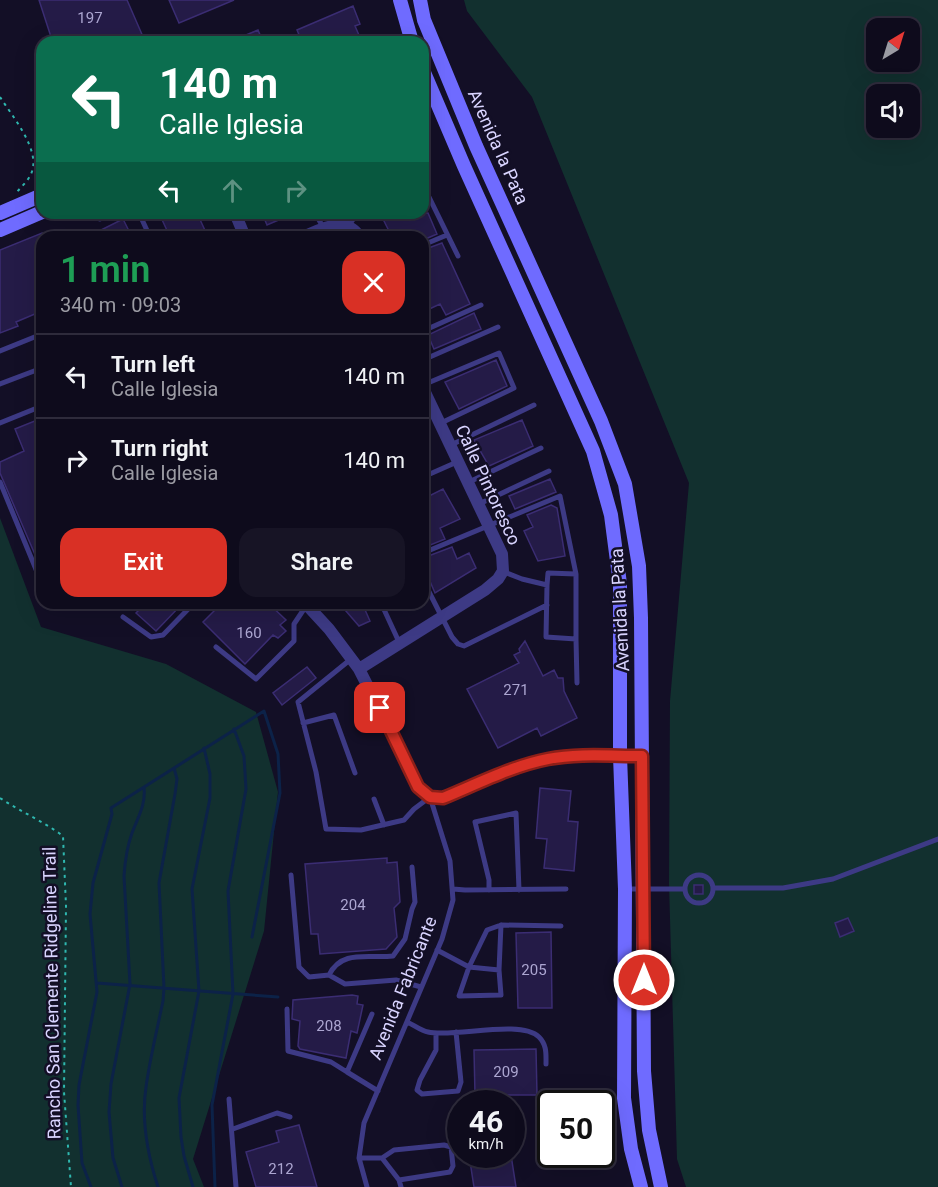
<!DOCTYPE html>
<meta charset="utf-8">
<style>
:root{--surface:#0e0b1c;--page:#171425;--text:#f1f3f6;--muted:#9b9ba3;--line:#2e2b3b;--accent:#d93025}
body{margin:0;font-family:Roboto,sans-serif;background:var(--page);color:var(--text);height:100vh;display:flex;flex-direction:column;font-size:22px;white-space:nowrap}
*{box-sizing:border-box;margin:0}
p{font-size:20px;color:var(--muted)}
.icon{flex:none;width:33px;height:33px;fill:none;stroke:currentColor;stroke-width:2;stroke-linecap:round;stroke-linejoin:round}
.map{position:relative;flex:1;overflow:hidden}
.drawer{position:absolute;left:36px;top:231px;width:393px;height:378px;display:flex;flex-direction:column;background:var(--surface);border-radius:18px;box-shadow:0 6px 24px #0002,0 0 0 2px var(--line)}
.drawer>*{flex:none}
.hud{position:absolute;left:36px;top:36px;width:393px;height:183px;border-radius:18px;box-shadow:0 6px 24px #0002,0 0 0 2px var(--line);background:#0b6e4f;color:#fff;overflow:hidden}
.needle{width:39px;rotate:38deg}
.tools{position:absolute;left:866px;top:18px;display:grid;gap:12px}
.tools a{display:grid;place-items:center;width:54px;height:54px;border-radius:12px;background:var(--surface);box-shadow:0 6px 24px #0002,0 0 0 2px var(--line);font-size:30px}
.speed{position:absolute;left:447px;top:1090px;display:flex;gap:12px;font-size:30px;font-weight:700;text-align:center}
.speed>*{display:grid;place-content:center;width:78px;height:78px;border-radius:50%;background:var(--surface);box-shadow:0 6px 24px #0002,0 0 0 2px var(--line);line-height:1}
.speed small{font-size:15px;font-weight:400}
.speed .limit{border:3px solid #111;border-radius:9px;background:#fff;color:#111}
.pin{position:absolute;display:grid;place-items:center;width:51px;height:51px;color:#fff;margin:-26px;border-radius:12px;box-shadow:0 3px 9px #0006}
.me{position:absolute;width:66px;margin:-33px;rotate:0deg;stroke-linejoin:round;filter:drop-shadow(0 0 4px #0008)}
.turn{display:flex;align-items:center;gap:21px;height:126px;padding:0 24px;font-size:27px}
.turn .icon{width:78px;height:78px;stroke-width:2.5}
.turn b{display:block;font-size:42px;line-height:51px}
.lanes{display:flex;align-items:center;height:57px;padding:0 24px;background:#0003;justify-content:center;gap:30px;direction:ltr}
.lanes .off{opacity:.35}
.round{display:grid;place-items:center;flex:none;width:63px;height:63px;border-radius:18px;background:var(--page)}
.summary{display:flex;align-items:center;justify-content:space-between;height:102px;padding:0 24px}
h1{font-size:36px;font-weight:600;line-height:45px;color:#1e9e55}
.cta{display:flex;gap:12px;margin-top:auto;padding:12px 24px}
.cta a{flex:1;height:69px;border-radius:18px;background:var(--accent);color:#fff;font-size:24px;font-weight:600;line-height:69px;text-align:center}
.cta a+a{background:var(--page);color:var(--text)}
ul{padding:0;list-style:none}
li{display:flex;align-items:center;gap:18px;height:84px;padding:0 24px;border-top:2px solid var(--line)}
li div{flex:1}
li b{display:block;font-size:22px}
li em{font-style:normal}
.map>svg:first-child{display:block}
.green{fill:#12302f;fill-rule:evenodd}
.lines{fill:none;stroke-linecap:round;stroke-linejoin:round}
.stream{stroke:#0c2248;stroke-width:3}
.building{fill:#241b47;stroke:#3b2d73;stroke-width:1.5}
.path{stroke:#2fb8b0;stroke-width:2;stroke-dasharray:3 4.5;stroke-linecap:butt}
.service{stroke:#3d3a85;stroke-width:5}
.tertiary{stroke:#3d3a85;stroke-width:12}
.secondary{stroke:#6f6bff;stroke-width:14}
.route-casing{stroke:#8d1f18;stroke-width:15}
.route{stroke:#d93025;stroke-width:10}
.labels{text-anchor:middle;stroke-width:5;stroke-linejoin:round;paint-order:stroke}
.number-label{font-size:15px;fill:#aca6d1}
.street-label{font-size:18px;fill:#d9d4ff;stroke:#130f26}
</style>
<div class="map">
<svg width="938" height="1187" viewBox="0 0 938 1187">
<rect width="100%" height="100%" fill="#130f26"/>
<path class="green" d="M464,0H938V1187H686L677,1159L669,884L670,701L689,483L532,97L467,11ZM876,28H909V62H876ZM876,94H909V128H876Z
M0,518L41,627L166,664L256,712L278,792L264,931L193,1159L204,1187H0Z"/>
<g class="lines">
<path class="stream" d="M97,983L278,997
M91,1187L82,1163L78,1105L79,1085L97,992L90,914L93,883L112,814L111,808L264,711L278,754L280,793L252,937
M122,1187L113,1158L109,1112L111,1084L130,984L124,876C125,861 127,847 132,833C138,817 146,805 144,787
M158,1187C148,1156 141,1120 146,1087C150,1058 157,1030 163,1001L164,988L159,883L175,794L177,779L174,768
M193,1187L184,1156L181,1137L179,1098L199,991L192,889L210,798V774L204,748
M215,1187L212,1105L233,994L228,891L246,789L244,756L234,729"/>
</g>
<path class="building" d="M39,0H127L144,39L137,42H64L62,36L52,40Z
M169,0H234L179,23Z
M353,6L360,24L355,26L362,42H302L297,30Z
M258,30L263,42H229Z
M159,213H197L208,237H170Z
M262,213H295L267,225Z
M380,213H428L437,234L423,240V237H392Z
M123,219L132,237H87Z
M42,233V311L16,322L18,326L0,333V250Z
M442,243L470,304L446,315L440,304L423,312V250Z
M474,313L481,329L434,349L428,335Z
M496,360L507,386L459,409L445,382Z
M42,418V571L0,473V462L24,451L15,429Z
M522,420L533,446L489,466L474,440Z
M550,479L556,492L515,509L509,496Z
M443,489L460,519L440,528L445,539L423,548V499Z
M551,505L557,508L565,556L538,561L524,531L533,527L527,515Z
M452,547L457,559L469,553L476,568L435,593L423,565V558Z
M146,603H183L156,631L136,613Z
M222,603H268L286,620L280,625L286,631L278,638L273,635L245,664L203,622Z
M339,603H362L370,621L359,626Z
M525,641L543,676L554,670L558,678H563L564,691L577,718L541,736L537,728L498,748L467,689L519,663L514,655L520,652L519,649Z
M307,667L316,678L282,705L273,693Z
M540,788L571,791L568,821L578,822L574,871L544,868L547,839L536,838Z
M387,858V863L397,862L400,902L394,908L397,937L386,949L320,954L318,934H311L305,864Z
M694,885H703V894H694Z
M848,918L854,931L840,937L835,923Z
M551,932L552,1008H518L516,933Z
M352,995L358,996L357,1004L363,1005L357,1033L351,1031L346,1058L300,1049L298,1046L300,1021L292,1019L293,1000Z
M536,1049L537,1095H475L474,1050Z
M299,1125L317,1187H256L246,1152L279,1142L276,1131Z
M469,1155H511L516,1187H474Z"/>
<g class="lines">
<path class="path" d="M0,97C12,116 42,151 31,174C28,181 21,187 16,193
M0,798C21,812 43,821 63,836L66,906L64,1092L71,1187"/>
<path class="service" d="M429,197L458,256
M139,213L150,237
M315,213L323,227
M100,219L116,213
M348,226L358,213
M423,245L447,235
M423,331L481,305
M0,351L42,334
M423,360L498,327
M0,384L42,368
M423,385L499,353L514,388L441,423
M0,423L42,406
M451,445L534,405
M423,477L457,462
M0,482L42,584
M469,482L541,448
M479,504L549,471
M423,553L560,496L576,574
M504,572L522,579L547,585L548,573L576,574V639L546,637L547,585
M423,580L452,637L458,644L464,646L547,605
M50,603H51
M381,603L399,642
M123,617L151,637L163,635L194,603
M576,639L577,683
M216,647L256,679L294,641V624L306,606
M351,659L298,702L316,772L326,829L361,830L404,820L414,809L430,797L450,861L453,900L442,939L364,1123L359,1158L367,1187
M303,723L334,715L355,773
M374,799L384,825
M685 889a14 14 0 1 1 28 0a14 14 0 1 1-28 0Z
M291,875L299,967L309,977L329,975L345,984L396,980L421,987
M714,888H783L833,879L938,839
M453,889L465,890L566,889
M626,889H685
M489,890V880L475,822L516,813L519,890
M437,950L469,967L499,970L501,925L561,926
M499,970L501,995L459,996L469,967L487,930L501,925
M329,975C342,949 368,959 393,956L405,939L412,909L415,902L412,867
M287,1009L288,1051L331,1062L347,1072
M372,1014L347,1072L378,1091
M407,1022C414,1025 421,1031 428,1032C454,1038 520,1019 539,1037C547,1045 546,1054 546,1064
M436,1033V1050L420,1080L417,1090L422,1094L458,1091L461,1082L456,1032
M229,1099L236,1187
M233,1129L277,1113L290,1117
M359,1158H382L394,1150L444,1145L451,1147L453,1166L450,1172L399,1180L401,1187
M382,1158L399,1180"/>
<path class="tertiary" d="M235,213L245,237
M303,237C322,229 345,215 360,237
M305,603L329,629L359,669L419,787L430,797L443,798C477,784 512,766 548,759C578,753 611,756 642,756
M359,669L485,590L498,579L503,571L502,554L423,388"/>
<path class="secondary" d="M400,0L412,42
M420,0L424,20L476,146L601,421L625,484L639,566L641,618L644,1071L649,1130L661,1187
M423,70L464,166L593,451L611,515L620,584V756L625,889L624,1098L631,1149L641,1187
M0,213L42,195
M0,230L42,212"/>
</g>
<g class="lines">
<g class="route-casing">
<path id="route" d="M380,708L418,787L430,797L443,798C477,784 512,766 548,759C578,753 611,756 642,756L644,980"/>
</g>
<use href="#route" class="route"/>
</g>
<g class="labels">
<g class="number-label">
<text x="90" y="23">197</text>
<text x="249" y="638">160</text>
<text x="516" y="695">271</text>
<text x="353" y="910">204</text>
<text x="534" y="975">205</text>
<text x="329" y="1031">208</text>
<text x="506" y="1077">209</text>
<text x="281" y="1174">212</text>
</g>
<g class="street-label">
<text transform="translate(498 147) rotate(66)" y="6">Avenida la Pata</text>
<text transform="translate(488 485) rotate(65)" y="6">Calle Pintoresco</text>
<text transform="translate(620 610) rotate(-93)" y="6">Avenida la Pata</text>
<text transform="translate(403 988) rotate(-68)" y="6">Avenida Fabricante</text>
<text transform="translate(52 993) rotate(-91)" y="6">Rancho San Clemente Ridgeline Trail</text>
</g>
</g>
</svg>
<div class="tools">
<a><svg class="needle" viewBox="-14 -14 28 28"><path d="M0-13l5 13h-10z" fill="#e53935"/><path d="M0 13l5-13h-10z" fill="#9b9ba3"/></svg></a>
<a><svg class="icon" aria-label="sound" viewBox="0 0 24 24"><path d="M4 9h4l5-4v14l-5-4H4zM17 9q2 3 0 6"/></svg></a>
</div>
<div class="speed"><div>46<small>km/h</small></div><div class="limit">50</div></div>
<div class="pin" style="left:380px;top:708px;background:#d93025"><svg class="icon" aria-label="arrive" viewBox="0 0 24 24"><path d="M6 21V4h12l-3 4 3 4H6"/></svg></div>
<svg class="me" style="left:644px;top:980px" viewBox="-20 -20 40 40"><circle r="17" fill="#d93025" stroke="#fff" stroke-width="3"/><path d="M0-11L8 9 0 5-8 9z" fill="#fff"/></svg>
<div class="hud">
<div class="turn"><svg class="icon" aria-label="left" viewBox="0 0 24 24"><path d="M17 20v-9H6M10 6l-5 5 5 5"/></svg><div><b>140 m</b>Calle Iglesia</div></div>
<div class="lanes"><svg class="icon" aria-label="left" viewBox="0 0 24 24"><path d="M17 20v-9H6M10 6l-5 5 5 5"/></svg><svg class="icon off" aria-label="ahead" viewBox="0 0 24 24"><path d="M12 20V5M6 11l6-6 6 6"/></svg><svg class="icon off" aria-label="right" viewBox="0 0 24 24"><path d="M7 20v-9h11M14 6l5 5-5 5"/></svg></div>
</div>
<section class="drawer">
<div class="summary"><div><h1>1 min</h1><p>340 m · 09:03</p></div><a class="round" style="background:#d93025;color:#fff"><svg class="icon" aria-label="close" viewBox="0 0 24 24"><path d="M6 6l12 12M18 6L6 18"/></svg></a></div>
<ul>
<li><svg class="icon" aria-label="left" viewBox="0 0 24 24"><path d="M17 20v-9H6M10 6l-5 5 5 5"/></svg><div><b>Turn left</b><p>Calle Iglesia</p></div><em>140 m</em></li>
<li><svg class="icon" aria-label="right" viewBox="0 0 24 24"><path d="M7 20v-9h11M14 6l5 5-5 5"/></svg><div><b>Turn right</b><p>Calle Iglesia</p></div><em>140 m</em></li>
</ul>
<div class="cta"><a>Exit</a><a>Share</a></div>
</section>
</div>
